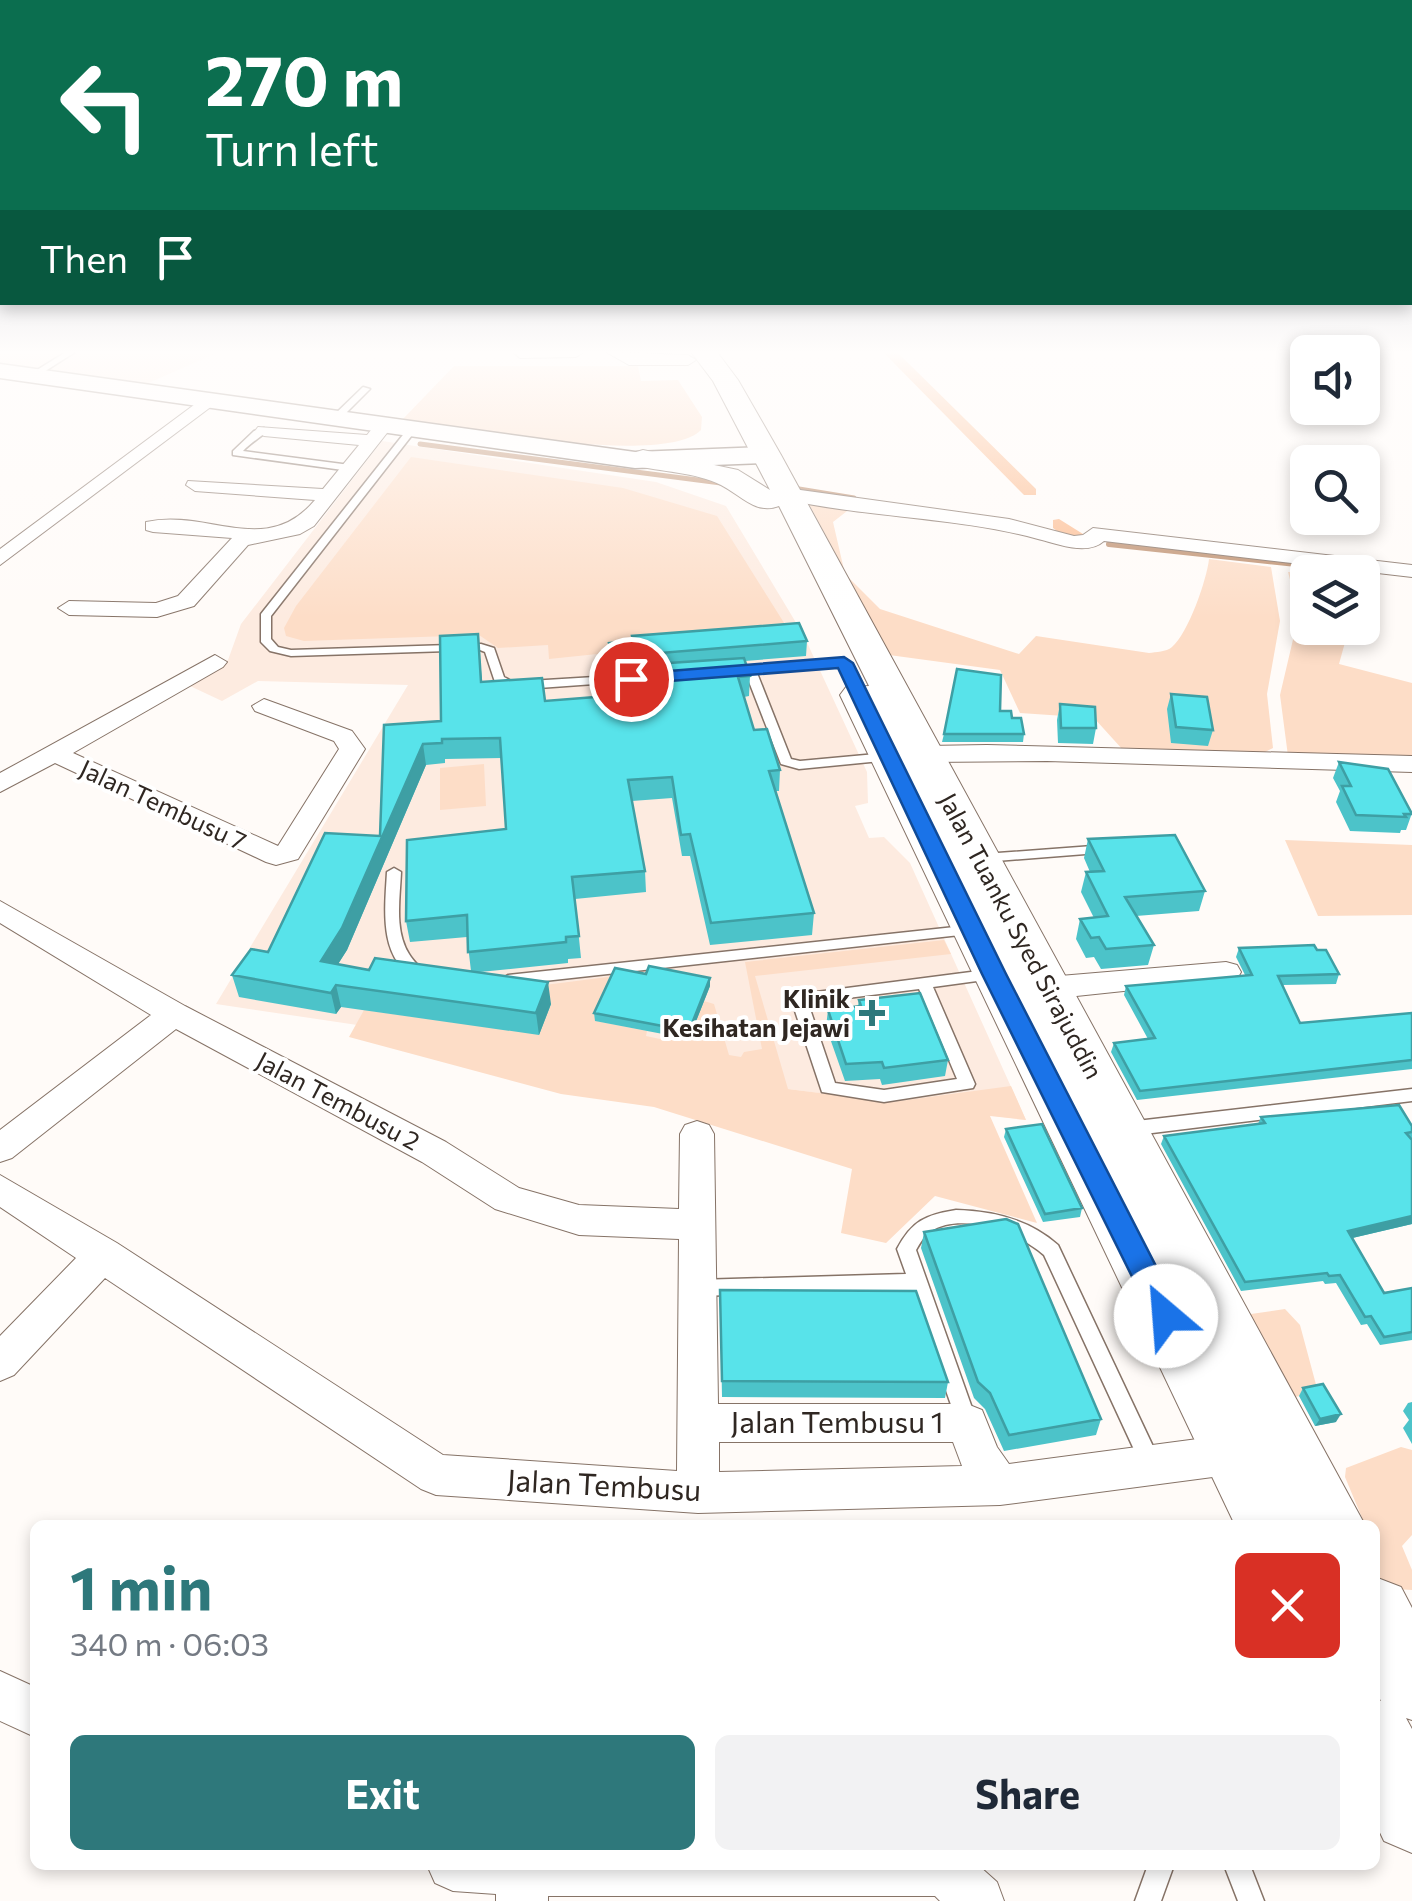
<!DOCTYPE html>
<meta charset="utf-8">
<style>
:root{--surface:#fff;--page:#f2f2f3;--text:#1f2937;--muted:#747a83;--accent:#2e787b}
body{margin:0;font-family:Commissioner,sans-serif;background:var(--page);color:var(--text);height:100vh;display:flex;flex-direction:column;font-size:38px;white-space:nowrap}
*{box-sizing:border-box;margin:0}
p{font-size:32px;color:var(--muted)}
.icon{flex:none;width:55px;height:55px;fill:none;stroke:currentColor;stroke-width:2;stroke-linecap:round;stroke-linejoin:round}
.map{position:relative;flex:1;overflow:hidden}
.side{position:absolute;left:30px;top:1520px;width:1350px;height:350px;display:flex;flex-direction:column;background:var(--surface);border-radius:15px;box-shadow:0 5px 15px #0003}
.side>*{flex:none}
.guide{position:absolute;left:0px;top:0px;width:1412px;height:305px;box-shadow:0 5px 15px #0003;background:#0b6e4f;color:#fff;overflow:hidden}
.controls{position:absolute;left:1290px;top:335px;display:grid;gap:20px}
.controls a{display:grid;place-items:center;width:90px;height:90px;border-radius:15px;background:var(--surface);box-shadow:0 5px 15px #0003;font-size:50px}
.pin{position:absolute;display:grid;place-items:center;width:85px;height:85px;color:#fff;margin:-42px;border:5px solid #fff;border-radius:50%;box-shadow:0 2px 10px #0007}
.me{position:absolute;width:110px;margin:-55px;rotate:333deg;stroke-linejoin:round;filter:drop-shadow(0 0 8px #0008)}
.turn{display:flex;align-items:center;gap:35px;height:210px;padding:0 40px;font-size:45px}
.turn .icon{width:130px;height:130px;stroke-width:2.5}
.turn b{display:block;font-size:70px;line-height:85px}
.then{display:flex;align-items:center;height:95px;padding:0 40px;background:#0003;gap:20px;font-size:38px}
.round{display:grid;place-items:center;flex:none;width:105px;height:105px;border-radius:15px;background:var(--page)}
.head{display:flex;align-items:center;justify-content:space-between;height:170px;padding:0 40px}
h1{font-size:60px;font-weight:700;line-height:75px;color:var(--accent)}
.action{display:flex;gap:20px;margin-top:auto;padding:20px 40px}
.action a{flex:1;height:115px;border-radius:15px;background:var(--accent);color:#fff;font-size:40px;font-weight:700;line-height:115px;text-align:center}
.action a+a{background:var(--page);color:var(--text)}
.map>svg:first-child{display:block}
.built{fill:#fdebe0}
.green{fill:#fdddc7}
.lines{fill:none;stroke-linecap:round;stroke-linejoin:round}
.stream-far1{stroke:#be8f6e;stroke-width:5}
.stream{stroke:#be8f6e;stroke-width:6}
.canal{fill:#fcbb8f;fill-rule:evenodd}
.service-casing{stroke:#867367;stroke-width:3}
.minor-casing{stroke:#867367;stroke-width:2}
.secondary-casing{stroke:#867367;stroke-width:3}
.trunk-casing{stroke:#867367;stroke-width:2}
.service{fill:#fff;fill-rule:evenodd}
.minor{fill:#fff;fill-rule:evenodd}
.secondary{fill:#fff;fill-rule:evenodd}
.trunk{fill:#fff;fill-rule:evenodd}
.wall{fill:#4cc3c9;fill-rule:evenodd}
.shaded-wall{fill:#3e9fa4}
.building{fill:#58e3ea;stroke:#3e9fa4;stroke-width:2.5}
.route{fill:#1a73e8;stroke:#114b97;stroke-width:2.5}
.poi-dot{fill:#2e787b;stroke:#fff;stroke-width:4}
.labels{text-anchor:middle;stroke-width:8;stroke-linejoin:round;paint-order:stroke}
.street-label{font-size:25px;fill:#2f2722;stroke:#fff}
.poi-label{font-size:25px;font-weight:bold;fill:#2f2722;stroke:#fff;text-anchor:end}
.near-street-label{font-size:30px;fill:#2f2722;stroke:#fff}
</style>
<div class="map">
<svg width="1412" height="1901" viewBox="0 0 1412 1901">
<rect width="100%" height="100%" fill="#fffbf8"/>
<path class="built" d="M0,352H219L144,385L0,364Z
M382,441L656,482L726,506L804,636L867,772L868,803L855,806L869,838L884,837L910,863L1026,1120L788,1089L216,1004L408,685L258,681L222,701L190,686L228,660L241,624Z"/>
<path class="green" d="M454,366H638L641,381L678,380L702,417L701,430C666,467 455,428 401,421Z
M411,457L623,488L717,516L791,634L549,659L548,645L498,648L479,635L304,641L286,636L284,628L296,606Z
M808,502L851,508L833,522L845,574L880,609L1019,654L1036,636L1149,653C1156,652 1166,652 1172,647C1188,634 1207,579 1209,559L1271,567L1280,621L1267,694L1273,748L1261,754L1123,750L1094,718L1020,713L1000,670L889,655Z
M1288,572L1307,573L1308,628H1349L1339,664L1412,683V758L1288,756L1280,695L1299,614Z
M484,764L486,806L440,810V768Z
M1285,840L1412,845V915L1318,916Z
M944,940L951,954L755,976L788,1089L892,1102L1011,1086L1026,1120L990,1116L1037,1223L935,1196L886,1243L841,1233L852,1169L654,1107L561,1094L349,1037L364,1010L538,1034L545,985L615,976L596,1021L647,1031L646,1036L660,1039L704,1001L714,1004L729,1055L741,1057L744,1052L762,1049L745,962Z
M1285,1309L1300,1325L1318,1392L1286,1399L1244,1315Z
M1401,1447L1412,1450V1535L1402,1546L1412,1570V1590L1378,1588L1375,1525H1365L1345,1477L1346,1468Z"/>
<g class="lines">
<path class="stream-far1" d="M420,444L721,483
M799,489L854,498"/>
<path class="stream" d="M1109,544L1353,570"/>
<path class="canal" d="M883,352H897L1036,489V495H1024Z
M1059,519L1083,534V542H1071L1053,528V520Z"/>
<g class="service-casing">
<path id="service" d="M66,352H75L36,377L29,375Z
M363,387L370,389L340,419H334V415Z
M413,425L416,426V430L271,616V639L278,647L291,650L481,644L494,648L504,677L513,682L660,673L666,677L664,679L511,690L495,682L485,652L480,650L291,656L270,651L261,642V614L410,426Z
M264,428L268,431C260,437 251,443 243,451L350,465L355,468L350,471L233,455V451L254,431Z
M844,660L848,661V665L757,673L791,759L800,761L887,753L891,754V760L799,769L781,764L746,674L728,676L722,672L728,668Z
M1106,845L1111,846L1113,849L1111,852L984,862L977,858L984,854Z
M394,868L401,872C400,898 394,930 409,954C413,961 420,967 425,973L417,978C378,960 385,908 387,872Z
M973,925L978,927L980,930L978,933L508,985L500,980L508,975Z
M994,969L1002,974L999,978L933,987L975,1084L973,1088L884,1102L822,1092L791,999L793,995ZM919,989L957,1079L884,1090L835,1083L808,1003Z
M1412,1089V1101L1128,1136L1122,1134L1119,1129L1122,1124L1128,1122Z
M956,1210C993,1211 1029,1219 1058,1245L1158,1457L1162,1464L1158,1471L1151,1474L1144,1471L1044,1255C1019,1233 963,1211 931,1231C924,1236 920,1243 916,1250L977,1422L974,1429L967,1431L960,1429L957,1422L911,1290L697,1296L690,1294L688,1288L690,1282L697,1280L906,1274L897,1249C912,1221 925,1215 956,1210Z
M1148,1865H1174L1161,1901H1135Z
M1224,1865H1250L1264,1901H1238Z"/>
</g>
<g class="minor-casing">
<path id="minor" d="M513,352H584L576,357L520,358Z
M606,352L688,355L696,360L688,365H629Z
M206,396L220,400L0,565V549Z
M385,419L394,424L314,526L300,534L248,545L194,606L157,617L69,615L58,608L69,601L156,603L178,596L232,538L153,532L146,530V522C208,508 266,559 315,500L195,491L186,485L188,481L323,489L359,445L264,436L255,431L258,427L367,435L379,420Z
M786,488L1009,519L1074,536L1083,535L1093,528L1412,565V577L1104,541C1087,556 1058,544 1038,539C954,516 864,518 779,498V490Z
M215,655L227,662L223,667L73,753L278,846L339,749L334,741L255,711L252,706L264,699L352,731L365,749L298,859L276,865L266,862L55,763L0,792V773Z
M987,745L1412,756V772L1047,761L926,762L913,754L926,746Z
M0,901L185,1006L446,1142L519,1188L579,1205L679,1209L680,1134L685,1125L697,1121L709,1125L714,1134L718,1404H967L982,1410L997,1447L1009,1464L1243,1433L1258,1439L1264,1453L1258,1467L1243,1473L1000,1505L698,1513L436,1495L421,1489L105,1278L14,1375L0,1381V1336L76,1258L0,1207V1175L117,1243L443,1455L677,1471L679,1239L579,1235L495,1209L422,1162L176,1029L12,1158L0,1162V1130L151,1015L0,923ZM719,1442H953L962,1466L719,1472Z
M1226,962L1237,965L1241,972L1237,979L1048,999L1037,996L1033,988L1037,980L1048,977Z
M0,1671L35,1687V1737L0,1721Z
M427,1865H978L997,1882L1004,1901H940L935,1896H548V1901H496V1894L453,1891L435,1883Z"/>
</g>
<g class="secondary-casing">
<path id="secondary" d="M0,364L635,452L767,447L780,455L767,463L635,468L0,378Z"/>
</g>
<g class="trunk-casing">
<path id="trunk" d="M691,352H717L738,380L781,455L1365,1525H1235L840,695L846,687L869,686L779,506C755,515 741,495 721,485C696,472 660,472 633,465L628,459L633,453L643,450L738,470L770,490L713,381Z
M1375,1577L1401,1587L1412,1608V1720L1406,1718L1412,1729V1853L1384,1841L1375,1822V1699L1381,1701L1375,1689Z"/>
</g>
<use href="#service" class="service"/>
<use href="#minor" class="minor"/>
<use href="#secondary" class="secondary"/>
<use href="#trunk" class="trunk"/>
</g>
<path class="wall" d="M478,634L482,682L545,701L642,693L639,670H637L635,661V668L614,670L609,650V643L632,649V636L807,641L806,656L745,661L750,676L749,696L744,697L754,730L780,770L779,791H775L814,913L812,935L710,945L690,856H682L672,798L632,801L645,871L646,892L575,899L581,958L568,959V963L480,972L551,1004L539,1035L341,1007L336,1014L239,997L232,975L268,952L380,836L384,725L441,721ZM502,758L506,829L406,921L410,942L467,937L471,971L369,970L338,964L347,950L426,765L445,763V759Z
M1171,694L1213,730L1208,746L1171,743L1167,709Z
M1060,704L1096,728L1093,744L1058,743L1057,720Z
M1000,711L1012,718L1024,734L1023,742H942L944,734Z
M1339,762L1412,813L1406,830H1401L1400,833L1350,831L1336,802L1340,791L1333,778Z
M1088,839L1205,891L1199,911L1136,916L1154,945L1148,965L1101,969L1094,957L1086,958L1076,939L1080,919L1094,918L1081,892L1086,872H1090L1084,858Z
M1239,948L1317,950L1339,974L1336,984L1283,985L1300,1023L1412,1013V1069L1137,1100L1111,1052L1114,1043L1148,1039L1124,995L1126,986L1245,975L1236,957Z
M710,986L689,1039L595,1021L594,1013Z
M859,1000L948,1060L945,1076L882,1085L880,1079L845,1081L826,1027L828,1010L858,1006Z
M1261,1117L1412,1126V1224L1352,1238L1384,1293L1412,1288V1340L1380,1345L1367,1324L1361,1325L1336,1283L1325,1284L1323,1281L1241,1291L1161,1144L1164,1136L1258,1124Z
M1006,1129L1082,1208L1080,1217L1043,1222L1004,1137Z
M924,1232L1101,1419L1096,1435L1004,1451L985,1409L974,1398L921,1248Z
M720,1290L948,1382L945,1398L722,1397Z
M1303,1388L1336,1422L1315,1426L1299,1396Z
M1412,1402V1444L1403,1428L1409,1420L1403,1411L1408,1403Z"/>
<path class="shaded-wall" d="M423,744L426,765L347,950L326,983L321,961Z
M710,978V986L689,1039V1031Z
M548,982L551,1004L539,1035L536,1013Z
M336,985L341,1007L336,1014L331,993Z
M1412,1216V1224L1344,1240L1348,1231Z
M1341,1414L1336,1422L1315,1426L1320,1419Z"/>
<path class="building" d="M799,623L807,641L636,655L632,636Z
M478,634L481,682L542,678L545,701L646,693L639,665L744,658L750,676L738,677L754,730L767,729L780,770L769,771L814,913L711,923L690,834L681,835L672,777L628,780L645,871L572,877L579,936L566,937V942L468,952L467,915L406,921L407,840L506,829L500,738L442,739V743L423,744L342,928L321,961L369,970L375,958L548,982L536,1013L336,985L331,993L232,975L251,949L268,952L325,833L380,836L384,725L441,721L440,636Z
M631,641L635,660L614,662L609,643Z
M957,669L1001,675L1000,711H1011L1012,718H1021L1024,734H944Z
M1171,694L1207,697L1213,730L1176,727Z
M1060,704L1095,707L1096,728H1061Z
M1339,762L1388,769L1412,814H1404L1406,817L1356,815L1342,786H1351Z
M1175,835L1205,891L1125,897L1154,945L1106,949L1099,937L1091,938L1080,919L1108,916L1086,872L1104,871L1088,839Z
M1314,945L1317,950H1326L1339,974L1278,976L1300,1023L1412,1013V1060L1140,1091L1114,1043L1155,1038L1126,986L1252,975L1239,948Z
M649,966L710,978L689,1031L594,1013L615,968L646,974Z
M920,993L948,1060L884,1068L882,1062L846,1064L828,1010L861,1006L859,1000Z
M1399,1105L1412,1126V1132L1406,1133L1412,1140V1216L1348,1231L1384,1293L1412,1288V1332L1384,1337L1371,1316L1365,1317L1340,1275L1329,1276L1327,1273L1245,1282L1164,1136L1265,1123L1261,1117Z
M1042,1124L1082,1208L1045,1214L1006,1129Z
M1006,1219L1018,1224L1101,1419L1009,1435L990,1393L978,1382L924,1232Z
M720,1290L916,1291L948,1382L722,1381Z
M1323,1384L1341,1414L1320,1419L1303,1388Z"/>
<linearGradient id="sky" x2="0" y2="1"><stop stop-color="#b0b7c4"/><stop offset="0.57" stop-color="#fffdfc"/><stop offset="1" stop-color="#fffdfc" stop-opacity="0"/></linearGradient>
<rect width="1412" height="618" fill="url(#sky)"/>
<path class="route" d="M844,657L853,663L1006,974L1177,1307L1181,1316L1177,1325L1166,1329L1156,1325L982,974L838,668L631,684L622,679L631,674Z"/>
<path class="poi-dot" d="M867 998h10v10h10v10h-10v10h-10v-10h-10v-10h10z"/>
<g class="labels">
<g class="street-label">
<text transform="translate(163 805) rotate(25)" y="9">Jalan Tembusu 7</text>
<text transform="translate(1021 936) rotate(62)" y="9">Jalan Tuanku Syed Sirajuddin</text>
<text transform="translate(338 1101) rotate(28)" y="9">Jalan Tembusu 2</text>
</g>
<g class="poi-label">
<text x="850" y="1008">Klinik<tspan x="850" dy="29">Kesihatan Jejawi</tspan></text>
</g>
<g class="near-street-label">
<text x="837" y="1433">Jalan Tembusu 1</text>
<text transform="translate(604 1486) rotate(3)" y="10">Jalan Tembusu</text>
</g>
</g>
</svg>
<div class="controls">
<a><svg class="icon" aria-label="sound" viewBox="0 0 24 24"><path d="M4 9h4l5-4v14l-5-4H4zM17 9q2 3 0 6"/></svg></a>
<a><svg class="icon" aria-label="search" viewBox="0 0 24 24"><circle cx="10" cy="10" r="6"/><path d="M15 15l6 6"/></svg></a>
<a><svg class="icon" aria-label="layers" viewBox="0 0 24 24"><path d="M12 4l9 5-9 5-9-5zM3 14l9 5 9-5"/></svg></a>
</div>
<div class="pin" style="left:631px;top:679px;background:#d93025"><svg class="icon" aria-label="arrive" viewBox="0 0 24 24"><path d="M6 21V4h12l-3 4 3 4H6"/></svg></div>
<svg class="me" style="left:1166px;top:1316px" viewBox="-20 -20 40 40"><circle r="19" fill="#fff"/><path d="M0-13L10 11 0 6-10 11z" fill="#1a73e8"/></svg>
<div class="guide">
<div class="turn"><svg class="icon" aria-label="left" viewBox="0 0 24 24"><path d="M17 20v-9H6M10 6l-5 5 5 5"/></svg><div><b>270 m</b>Turn left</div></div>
<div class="then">Then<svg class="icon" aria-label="arrive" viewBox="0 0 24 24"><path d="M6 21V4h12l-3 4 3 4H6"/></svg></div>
</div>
<section class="side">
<div class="head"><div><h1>1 min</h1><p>340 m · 06:03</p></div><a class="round" style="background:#d93025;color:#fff"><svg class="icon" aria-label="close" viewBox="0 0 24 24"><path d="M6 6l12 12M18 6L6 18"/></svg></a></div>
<div class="action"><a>Exit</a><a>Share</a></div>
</section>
</div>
